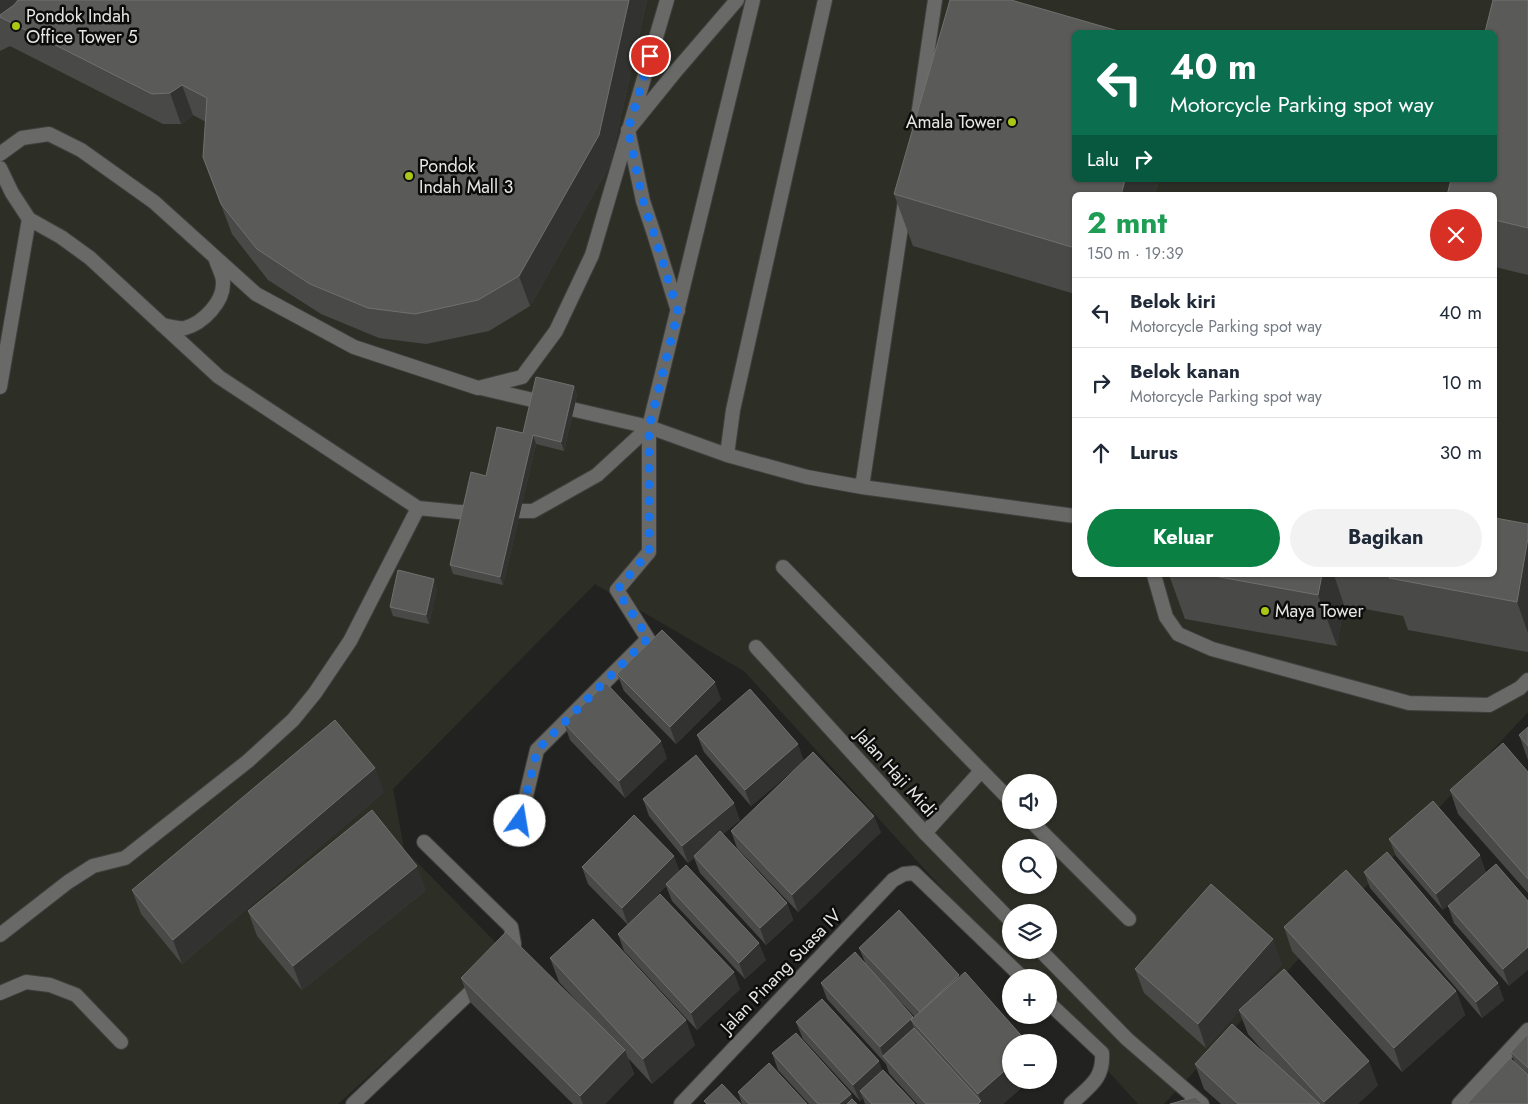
<!DOCTYPE html>
<html lang="id">
<meta charset="utf-8">
<style>
:root{--surface:#fff;--page:#f2f2f3;--text:#1f2937;--muted:#747a83;--line:#e0e1e3;--accent:#0b8043}
body{margin:0;font-family:Jost,sans-serif;background:var(--page);color:var(--text);height:100vh;display:flex;flex-direction:column;font-size:19px;white-space:nowrap}
*{box-sizing:border-box;margin:0}
p{font-size:16px;color:var(--muted)}
.icon{flex:none;width:28px;height:28px;fill:none;stroke:currentColor;stroke-width:2;stroke-linecap:round;stroke-linejoin:round}
.map{position:relative;flex:1;overflow:hidden}
.sheet{position:absolute;left:1072px;top:192px;width:425px;height:385px;display:flex;flex-direction:column;background:var(--surface);border-radius:8px;box-shadow:0 1px 4px #0004}
.sheet>*{flex:none}
.hud{position:absolute;left:1072px;top:30px;width:425px;height:152px;border-radius:8px;box-shadow:0 1px 4px #0004;background:#0b6e4f;color:#fff;overflow:hidden}
.tools{position:absolute;left:1002px;top:774px;display:grid;gap:10px}
.tools a{display:grid;place-items:center;width:55px;height:55px;border-radius:50%;background:var(--surface);box-shadow:0 1px 4px #0004;font-size:25px}
.pin{position:absolute;display:grid;place-items:center;width:42px;height:42px;color:#fff;margin:-21px;border:2px solid #fff;border-radius:50%;box-shadow:0 1px 5px #0007}
.me{position:absolute;width:55px;margin:-28px;rotate:13deg;stroke-linejoin:round;filter:drop-shadow(0 0 4px #0008)}
.turn{display:flex;align-items:center;gap:18px;height:105px;padding:0 15px;font-size:22px}
.turn .icon{width:65px;height:65px;stroke-width:2.5}
.turn b{display:block;font-size:35px;line-height:42px}
.then{display:flex;align-items:center;height:48px;padding:0 15px;background:#0003;gap:10px;font-size:19px}
.round{display:grid;place-items:center;flex:none;width:52px;height:52px;border-radius:26px;background:var(--page)}
.summary{display:flex;align-items:center;justify-content:space-between;height:85px;padding:0 15px}
h1{font-size:30px;font-weight:700;line-height:38px;color:#1e9e55}
.button{display:flex;gap:10px;margin-top:auto;padding:10px 15px}
.button a{flex:1;height:58px;border-radius:30px;background:var(--accent);color:#fff;font-size:20px;font-weight:700;line-height:58px;text-align:center}
.button a+a{background:var(--page);color:var(--text)}
ul{padding:0;list-style:none}
li{display:flex;align-items:center;gap:15px;height:70px;padding:0 15px;border-top:1px solid var(--line)}
li div{flex:1}
li b{display:block;font-size:19px}
li em{font-style:normal}
.map>svg:first-child{display:block}
.built{fill:#2d2f27;fill-rule:evenodd}
.lines{fill:none;stroke-linecap:round;stroke-linejoin:round}
.service-casing{stroke:#40403f;stroke-width:16}
.minor-casing{stroke:#40403f;stroke-width:16}
.service{stroke:#696a67;stroke-width:14}
.minor{stroke:#696a67;stroke-width:14}
.wall{fill:#494947;fill-rule:evenodd}
.shaded-wall{fill:#323330}
.building{fill:#5a5a58;stroke:#70706e}
.route{stroke:#1a73e8;stroke-width:9;stroke-dasharray:0 16.2}
.poi-dot{fill:#abc616;stroke:#0c0c0b;stroke-width:2}
.labels{text-anchor:middle;stroke-width:5;stroke-linejoin:round;paint-order:stroke}
.poi-label{font-size:18px;fill:#e6e6e5;stroke:#0c0c0b;text-anchor:start}
.street-label{font-size:18px;fill:#e6e6e5;stroke:#0c0c0b}
</style>
<div class="map">
<svg width="1528" height="1104" viewBox="0 0 1528 1104">
<rect width="100%" height="100%" fill="#222320"/>
<path class="built" d="M0,0H1528V712L1164,1104H1138L1049,1006V978L1023,977L744,671L595,584L393,789L404,849L505,952L338,1104H0ZM1075,32H1495V180H1075ZM1075,195H1495V575H1075ZM1011,782H1049V820H1011ZM1011,848H1049V885H1011ZM1011,912H1049V950H1011Z"/>
<g class="lines">
<g class="service-casing">
<path id="service" d="M917,123L935,0
M0,154L22,138L49,134L81,150L154,202L256,294L354,347L478,388L522,377L556,331L592,255L667,0
M0,168L12,193L29,219L61,237L90,258L219,377L418,508L459,512H480
M905,201L862,487L1075,516
M678,311L654,234L643,201L628,130L675,72L737,0
M162,325C169,326 179,329 185,328C203,323 224,302 223,282C223,275 218,267 216,260
M0,387L29,219
M481,388L649,427L727,455L807,477L862,487
M727,455L733,410L825,0
M504,511H533L597,475L649,427L753,0
M783,567L1011,801
M1154,575L1166,617L1178,634L1212,649L1409,703L1489,705L1520,688L1528,680
M1030,820L1129,919
M925,833L981,771
M0,935L68,882L93,866L125,858L248,761L293,720L315,693L350,641L418,508
M0,993L26,982L50,985L76,995L121,1042"/>
</g>
<g class="minor-casing">
<path id="minor" d="M756,647L925,833L1011,921
M520,821L537,750L648,639L617,590L649,552V427
M424,842L511,927L514,944L506,956
M1040,950L1127,1039L1202,1104
M1049,1003L1102,1053C1104,1080 1088,1087 1071,1104
M353,1104L481,982
M681,1104L893,880L904,874L914,873L1023,978
M1459,1104L1528,1030"/>
</g>
<use href="#service" class="service"/>
<use href="#minor" class="minor"/>
</g>
<path class="wall" d="M0,0H647L610,165L530,306L489,331L426,344L379,338L321,314L268,280L232,234L203,157L206,122L193,115L181,124H163L10,46L0,51Z
M1528,0V275L1495,267V195Z
M1075,180H1159L1155,195H1075V294L913,246L894,194Z
M574,386L577,395L564,451L536,444L503,585L453,574L450,565L486,476L523,433Z
M1528,538V652L1408,630L1403,616L1344,605L1337,646L1185,619L1169,575H1495Z
M437,588L429,624L393,616L390,607Z
M617,674L721,699L676,744L624,691Z
M564,723L667,758L625,798L570,740Z
M1528,727V760L1519,735Z
M697,735L804,761L751,806L704,752Z
M1528,772V893L1458,814L1450,790Z
M384,792L182,964L141,914L132,890Z
M643,799L740,820L723,834L787,903L793,920L766,945L700,873L694,858L688,863L649,816Z
M1433,801L1443,910L1396,856L1389,839Z
M731,831L881,832L798,912L737,848Z
M1496,864L1509,986L1454,923L1448,906Z
M582,867L680,871L766,960L745,979L672,901L666,886L628,925L588,884Z
M1364,872L1504,1000L1482,1018L1370,888Z
M426,890L302,990L257,936L248,911Z
M1284,927L1456,991L1465,1015L1402,1072L1292,951Z
M618,934L740,989L697,1030L624,951Z
M859,948L960,977L1011,1080H1030L1003,1104H917L889,1073L886,1064L827,999L821,983L865,962ZM892,993L915,1017L914,1018Z
M550,958L695,1045L652,1084L628,1058L634,1074L605,1104H573L470,1002L461,978L584,1009L559,982Z
M1282,964L1246,1003L1378,1085L1358,1104H1221L1204,1089L1195,1064L1270,1059L1248,1034L1239,1011L1206,1048L1144,993L1135,969Z
M796,1022L883,1070L915,1104H865L863,1098L860,1101L803,1039Z
M1528,1034V1104L1511,1052Z
M772,1053L853,1100L857,1104H809L778,1070Z
M738,1092L807,1104H742Z"/>
<path class="shaded-wall" d="M0,0H49L0,17Z
M629,0H647L610,165L530,306L519,276Z
M182,85L193,115L181,124L170,93Z
M1125,180H1159L1155,195H1121Z
M574,386L577,395L564,451L561,442Z
M533,435L536,444L503,585L500,577Z
M1528,538V633L1517,602Z
M1322,575H1334L1344,605L1337,646L1318,595Z
M434,579L437,588L429,624L426,615Z
M715,682L721,699L676,744L670,727Z
M661,741L667,758L625,798L619,781Z
M798,744L804,761L751,806L745,790Z
M375,768L384,792L182,964L173,940Z
M734,803L740,820L688,863L682,846Z
M874,816L881,832L798,912L792,895Z
M1480,855L1486,872L1443,910L1436,894Z
M674,856L680,872L666,884V886L628,925L622,908Z
M417,866L426,890L302,990L293,966Z
M787,903L793,920L766,945L760,928Z
M1273,939L1282,964L1206,1048L1198,1024Z
M759,943L766,960L745,979L739,963Z
M1528,947V970L1509,986L1503,969Z
M734,972L740,989L697,1030L691,1013Z
M1498,983L1504,1000L1482,1018L1476,1002Z
M1456,991L1465,1015L1402,1072L1394,1048Z
M913,1017L917,1026L911,1020L917,1036L883,1056L886,1064L880,1047Z
M686,1020L695,1045L652,1084L643,1059Z
M625,1050L634,1074L605,1104H583L580,1096Z
M879,1061L885,1078L860,1091L863,1098L860,1101L853,1085Z
M1369,1061L1378,1085L1358,1104H1325L1324,1102Z
M1011,1065V1080H1030L1003,1104H978L981,1101L978,1094Z
M851,1094L855,1104H839Z"/>
<path class="building" d="M18,0H629L599,135L519,276L478,300L415,314L368,308L310,284L257,249L221,204L203,157L207,98L182,85L170,93L152,94L0,17V15L14,5Z
M950,0H1011L1122,32H1075V180H1125L1121,195H1075V248L894,194Z
M1493,0H1528V228L1495,220V195H1447L1451,180H1495V32H1485Z
M536,377L574,386L561,442L533,435L500,577L450,565L471,472L486,476L497,427L523,433Z
M1495,518L1528,524V538L1517,602L1389,578L1390,575H1495Z
M398,570L434,579L426,615L390,607Z
M1209,575H1322L1318,595Z
M662,630L715,682L670,727L617,674Z
M606,683L661,741L619,781L564,723Z
M750,689L798,744L745,790L697,735Z
M335,720L375,768L173,940L132,890Z
M1528,727V746L1519,735Z
M1503,743L1528,772V879L1450,790Z
M813,752L874,816L792,895L731,831Z
M696,755L734,803L682,846L643,799Z
M1433,801L1480,855L1436,894L1389,839Z
M372,810L417,866L293,966L248,911Z
M634,815L674,856L622,908L582,867Z
M720,831L787,903L760,928L694,856Z
M1387,852L1498,983L1476,1002L1364,872Z
M1496,864L1528,901V947L1503,969L1448,906Z
M686,865L759,943L739,963L666,884Z
M1346,870L1456,991L1394,1048L1284,927Z
M1211,884L1273,939L1198,1024L1135,969Z
M660,894L734,972L691,1013L618,934Z
M899,910L959,975L920,1012L859,948Z
M593,919L686,1020L643,1059L550,958Z
M506,932L625,1050L580,1096L461,978Z
M855,952L913,1017L880,1047L821,983Z
M1284,969L1369,1061L1324,1102L1239,1010Z
M965,972L1027,1042H1011V1065L978,1094L911,1020Z
M822,999L879,1061L853,1085L796,1022Z
M1232,1024L1320,1104H1238L1195,1064Z
M914,1028L981,1101L978,1104H926L883,1056Z
M796,1033L851,1094L839,1104H818L772,1053Z
M1528,1034V1068L1511,1052Z
M1510,1058L1528,1075V1104H1467Z
M769,1063L807,1104H749L738,1092Z
M883,1070L915,1104H872L860,1091Z
M722,1084L741,1104H707L704,1101Z
M1195,1097L1203,1104H1170Z
M852,1099L857,1104H847Z"/>
<g class="lines">
<path class="route" d="M520,821L537,750L648,638L617,590L649,552V427L678,312L654,234L643,201L628,130L650,56"/>
</g>
<g class="poi-dot">
<circle cx="16" cy="26" r="5"/>
<circle cx="1012" cy="122" r="5"/>
<circle cx="409" cy="176" r="5"/>
<circle cx="1265" cy="611" r="5"/>
</g>
<g class="labels">
<g class="poi-label">
<text x="26" y="22">Pondok Indah<tspan x="26" dy="21">Office Tower 5</tspan></text>
<text x="1002" y="128" text-anchor="end">Amala Tower</text>
<text x="419" y="172">Pondok<tspan x="419" dy="21">Indah Mall 3</tspan></text>
<text x="1275" y="617">Maya Tower</text>
</g>
<g class="street-label">
<text transform="translate(896 773) rotate(48)" y="6">Jalan Haji Midi</text>
<text transform="translate(781 971) rotate(-46)" y="6">Jalan Pinang Suasa IV</text>
</g>
</g>
</svg>
<div class="tools">
<a><svg class="icon" aria-label="sound" viewBox="0 0 24 24"><path d="M4 9h4l5-4v14l-5-4H4zM17 9q2 3 0 6"/></svg></a>
<a><svg class="icon" aria-label="search" viewBox="0 0 24 24"><circle cx="10" cy="10" r="6"/><path d="M15 15l6 6"/></svg></a>
<a><svg class="icon" aria-label="layers" viewBox="0 0 24 24"><path d="M12 4l9 5-9 5-9-5zM3 14l9 5 9-5"/></svg></a>
<a>+</a>
<a>−</a>
</div>
<div class="pin" style="left:650px;top:56px;background:#d93025"><svg class="icon" aria-label="arrive" viewBox="0 0 24 24"><path d="M6 21V4h12l-3 4 3 4H6"/></svg></div>
<svg class="me" style="left:520px;top:821px" viewBox="-20 -20 40 40"><circle r="19" fill="#fff"/><path d="M0-13L10 11 0 6-10 11z" fill="#1a73e8"/></svg>
<div class="hud">
<div class="turn"><svg class="icon" aria-label="left" viewBox="0 0 24 24"><path d="M17 20v-9H6M10 6l-5 5 5 5"/></svg><div><b>40 m</b>Motorcycle Parking spot way</div></div>
<div class="then">Lalu<svg class="icon" aria-label="right" viewBox="0 0 24 24"><path d="M7 20v-9h11M14 6l5 5-5 5"/></svg></div>
</div>
<section class="sheet">
<div class="summary"><div><h1>2 mnt</h1><p>150 m · 19:39</p></div><a class="round" style="background:#d93025;color:#fff"><svg class="icon" aria-label="close" viewBox="0 0 24 24"><path d="M6 6l12 12M18 6L6 18"/></svg></a></div>
<ul>
<li><svg class="icon" aria-label="left" viewBox="0 0 24 24"><path d="M17 20v-9H6M10 6l-5 5 5 5"/></svg><div><b>Belok kiri</b><p>Motorcycle Parking spot way</p></div><em>40 m</em></li>
<li><svg class="icon" aria-label="right" viewBox="0 0 24 24"><path d="M7 20v-9h11M14 6l5 5-5 5"/></svg><div><b>Belok kanan</b><p>Motorcycle Parking spot way</p></div><em>10 m</em></li>
<li><svg class="icon" aria-label="ahead" viewBox="0 0 24 24"><path d="M12 20V5M6 11l6-6 6 6"/></svg><div><b>Lurus</b></div><em>30 m</em></li>
</ul>
<div class="button"><a>Keluar</a><a>Bagikan</a></div>
</section>
</div>
